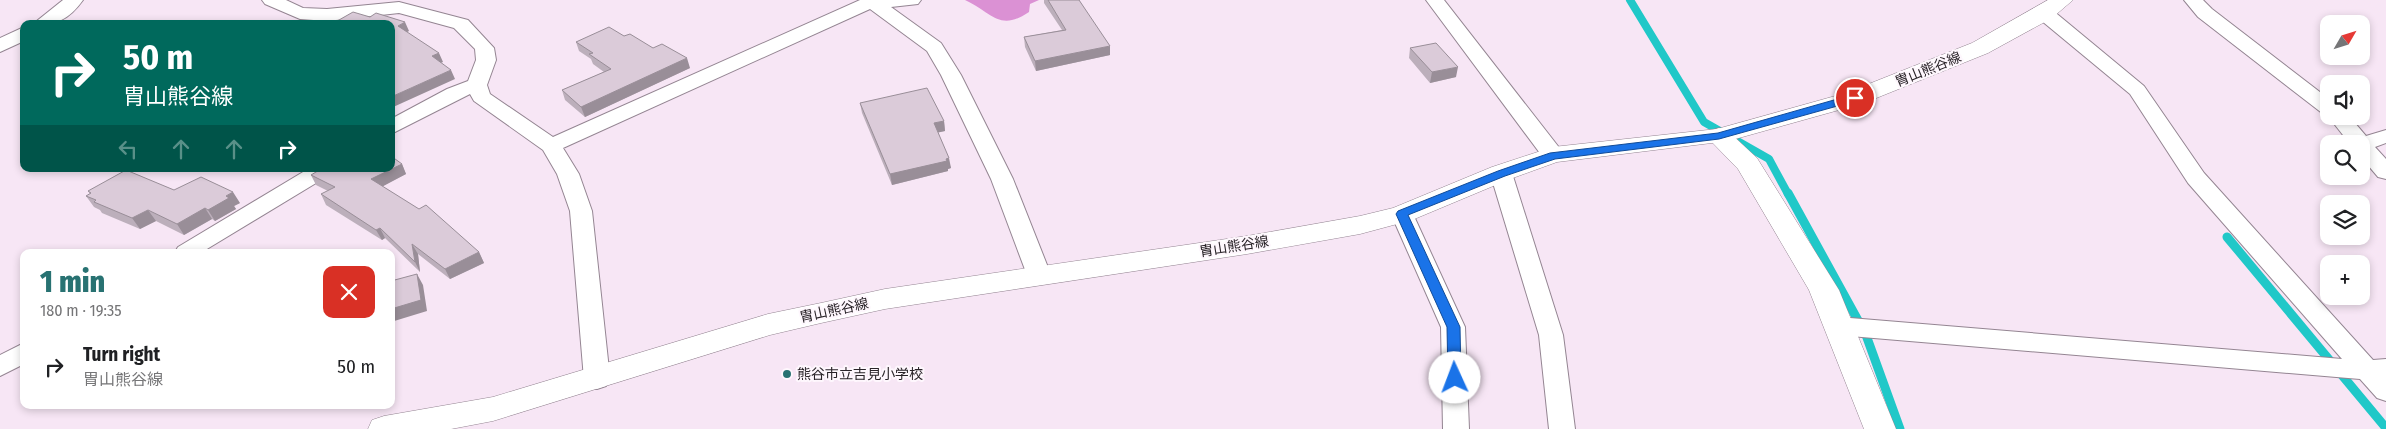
<!DOCTYPE html>
<meta charset="utf-8">
<style>
:root{--surface:#fff;--page:#f6f6f6;--text:#202124;--muted:#757577;--accent:#287272}
body{margin:0;font-family:"Fira Sans Condensed","Noto Sans JP",sans-serif;background:var(--page);color:var(--text);height:100vh;display:flex;flex-direction:column;font-size:19px;white-space:nowrap}
*{box-sizing:border-box;margin:0}
p{font-size:16px;color:var(--muted)}
.icon{flex:none;width:28px;height:28px;fill:none;stroke:currentColor;stroke-width:2;stroke-linecap:round;stroke-linejoin:round}
.map{position:relative;flex:1;overflow:hidden}
.details{position:absolute;left:20px;top:249px;width:375px;height:160px;display:flex;flex-direction:column;background:var(--surface);border-radius:10px;box-shadow:0 2px 8px #0003}
.details>*{flex:none}
.banner{position:absolute;left:20px;top:20px;width:375px;height:152px;border-radius:10px;box-shadow:0 2px 8px #0003;background:#00695c;color:#fff;overflow:hidden}
.needle{width:32px;rotate:51deg}
.controls{position:absolute;left:2320px;top:15px;display:grid;gap:10px}
.controls a{display:grid;place-items:center;width:50px;height:50px;border-radius:10px;background:var(--surface);box-shadow:0 2px 8px #0003;font-size:25px}
.pin{position:absolute;display:grid;place-items:center;width:42px;height:42px;color:#fff;margin:-21px;border:2px solid #fff;border-radius:50%;box-shadow:0 1px 5px #0007}
.me{position:absolute;width:55px;margin:-28px;rotate:358deg;stroke-linejoin:round;filter:drop-shadow(0 0 4px #0008)}
.turn{display:flex;align-items:center;gap:18px;height:105px;padding:0 20px;font-size:22px}
.turn .icon{width:65px;height:65px;stroke-width:2.5}
.turn b{display:block;font-size:35px;line-height:42px}
.lanes{display:flex;align-items:center;height:48px;padding:0 20px;background:#0003;justify-content:center;gap:25px;direction:ltr}
.lanes .off{opacity:.35}
.round{display:grid;place-items:center;flex:none;width:52px;height:52px;border-radius:10px;background:var(--page)}
.overview{display:flex;align-items:center;justify-content:space-between;height:85px;padding:0 20px}
h1{font-size:30px;font-weight:800;line-height:38px;color:var(--accent)}
ul{padding:0;list-style:none}
li{display:flex;align-items:center;gap:15px;height:65px;padding:0 20px}
li div{flex:1}
li b{display:block;font-size:19px}
li em{font-style:normal}
.map>svg:first-child{display:block}
.forest{fill:#db91d4}
.lines{fill:none;stroke-linecap:round;stroke-linejoin:round}
.stream-far1{stroke:#20c8c8;stroke-width:8}
.stream{stroke:#20c8c8;stroke-width:9}
.minor-casing{stroke:#948592;stroke-width:2}
.tertiary-casing{stroke:#948592;stroke-width:1}
.secondary-casing{stroke:#948592;stroke-width:1}
.minor{fill:#fff;fill-rule:evenodd}
.tertiary{fill:#fff;fill-rule:evenodd}
.secondary{fill:#fff;fill-rule:evenodd}
.wall{fill:#bcafbb}
.shaded-wall{fill:#998e98}
.building{fill:#dbcbd9;stroke:#998e98}
.route{fill:#1a73e8;stroke:#114b97}
.poi-dot{fill:#287272;stroke:#fef7fd;stroke-width:2}
.labels{text-anchor:middle;stroke-width:4;stroke-linejoin:round;paint-order:stroke}
.street-label{font-size:14px;fill:#292328;stroke:#fef7fd}
.poi-label{font-size:14px;fill:#292328;stroke:#fef7fd;text-anchor:start}
</style>
<div class="map">
<svg width="2386" height="429" viewBox="0 0 2386 429">
<rect width="100%" height="100%" fill="#f7e6f5"/>
<path class="forest" d="M965,0H1039L1030,4L1029,12C999,32 993,13 965,0Z"/>
<g class="lines">
<path class="stream-far1" d="M1630,0L1704,122L1769,159L1788,194"/>
<path class="stream" d="M1788,193L1866,335L1900,429
M2227,237L2386,428"/>
<g class="minor-casing">
<path id="minor" d="M63,0H83C68,21 57,24 33,24Z
M262,0H286L303,8L327,9L399,2L468,20L494,48L496,60L487,85L490,94L553,137L860,0H921L918,4L891,7L941,43L961,75L1013,179L1051,275L1047,281L1039,283L1031,281L1027,275L991,179L941,75L927,51L870,9L563,148L579,174L592,211L610,379L606,386L597,389L588,386L584,379L570,211L557,174L543,150L474,101L470,94L391,134V119L447,89L468,81L476,60L475,49L454,28L399,13L327,21L300,19L265,4Z
M1426,0H1444L1561,150L1564,155L1561,160L1553,161L1545,160Z
M2184,0H2203L2212,9L2329,99V116H2349L2366,136L2386,130V143L2375,147L2386,159V179L2378,177L2361,157V144H2350L2328,116V115L2322,113L2198,17Z
M2044,7L2051,9L2144,86L2204,173L2373,360L2386,359V401L2377,398L2360,379L1838,335L1829,332L1826,326L1829,320L1838,317L2342,359L2188,183L2130,94L2037,17L2035,13L2037,9Z
M24,27V41L0,52V38Z
M1501,166L1509,168L1512,173L1563,335L1575,429H1549L1539,335L1490,173L1493,168Z
M308,169H334L331,174L202,252H175L178,247Z
M1402,207L1410,209L1413,214L1465,327L1469,429H1443L1441,327L1391,214L1394,209Z
M24,343V364L0,376V355Z"/>
</g>
<g class="tertiary-casing">
<path id="tertiary" d="M1719,128L1728,131L1757,158L1839,290L1896,429H1864L1809,290L1738,169L1706,136L1710,131Z"/>
</g>
<g class="secondary-casing">
<path id="secondary" d="M2048,0H2073L2052,18L1988,53L1864,103L1728,141L1557,162L1510,179L1412,220L1360,234L1247,254L885,309L821,323L770,335L493,421L451,429H368L372,420L384,416L493,397L768,314L821,303L885,289L1247,236L1360,216L1393,208L1492,167L1553,147L1717,129L1846,93L1972,43Z"/>
</g>
<use href="#minor" class="minor"/>
<use href="#tertiary" class="tertiary"/>
<use href="#secondary" class="secondary"/>
</g>
<path class="wall" d="M1044,0H1079L1110,55L1036,71L1025,47L1024,37L1062,30L1044,3Z
M624,36L653,48L690,68L585,117L565,100L562,90L604,72L593,64L591,59L579,51L576,42Z
M1410,48L1456,77L1430,83L1409,58Z
M860,103L944,121L945,131L938,132L951,168L948,169V171L892,185L862,113Z
M402,164L406,174L382,186L479,252L484,263L450,279L418,254L420,272L385,238L382,240L326,205L321,194L328,191L316,185L311,175Z
M88,191L240,203L234,206L236,209L215,221L212,219L184,235L156,221L140,229L102,213L100,210L94,207L86,196L90,194Z"/>
<path class="shaded-wall" d="M405,22L409,31L402,35L398,26Z
M1110,46V55L1036,71L1035,61Z
M439,53L443,62L436,65L432,56Z
M687,58L690,68L585,117L581,107Z
M1458,67L1456,77L1430,83L1432,72Z
M451,70L455,79L391,108V97Z
M944,121L945,131L936,133L934,123Z
M949,158L951,168L948,169V171L892,185L890,174Z
M402,164L406,174L376,190L371,179Z
M233,192L240,203L234,206L236,209L215,221L208,210L226,196Z
M205,208L212,219L184,235L177,224Z
M148,210L156,221L140,229L132,218Z
M380,228L385,238L382,240L376,230Z
M412,244L418,254L420,272L415,262Z
M479,252L484,263L450,279L445,269Z
M417,274L423,285L427,311L391,322V309Z"/>
<path class="building" d="M1048,0H1079L1110,46L1035,61L1024,37L1066,30Z
M353,12L370,17L376,13L405,22L398,26L439,53L432,56L451,70L391,97V24H332Z
M609,27L624,36L630,34L653,48L662,44L687,58L581,107L562,90L611,69L589,54L593,53L576,42Z
M1436,43L1458,67L1432,72L1410,48Z
M927,88L944,121L934,123L949,158L946,159L947,161L890,174L860,103Z
M391,156L402,164L371,179L419,209L426,205L479,252L445,269L412,244L415,262L380,228L376,230L321,194L335,187L311,175L321,169H391Z
M126,170L174,190L201,177L233,192L226,196L229,198L208,210L205,208L177,224L148,210L132,218L94,202L96,200L86,196L91,193L88,191Z
M417,274L421,300L391,309V281Z"/>
<path class="route" d="M1855,94L1859,95V100L1719,139L1555,159L1505,176L1408,215L1460,327L1461,378L1455,383L1450,381L1448,378L1447,327L1396,214L1398,211L1498,171L1550,153L1718,133Z"/>
<circle class="poi-dot" cx="787" cy="374" r="5"/>
<g class="labels">
<g class="street-label">
<text transform="translate(1928 69) rotate(-22)" y="5">胄山熊谷線</text>
<text transform="translate(1234 246) rotate(-9)" y="5">胄山熊谷線</text>
<text transform="translate(834 310) rotate(-12)" y="5">胄山熊谷線</text>
</g>
<g class="poi-label">
<text x="797" y="379">熊谷市立吉見小学校</text>
</g>
</g>
</svg>
<div class="controls">
<a><svg class="needle" viewBox="-14 -14 28 28"><path d="M0-13l5 13h-10z" fill="#e53935"/><path d="M0 13l5-13h-10z" fill="#757577"/></svg></a>
<a><svg class="icon" aria-label="sound" viewBox="0 0 24 24"><path d="M4 9h4l5-4v14l-5-4H4zM17 9q2 3 0 6"/></svg></a>
<a><svg class="icon" aria-label="search" viewBox="0 0 24 24"><circle cx="10" cy="10" r="6"/><path d="M15 15l6 6"/></svg></a>
<a><svg class="icon" aria-label="layers" viewBox="0 0 24 24"><path d="M12 4l9 5-9 5-9-5zM3 14l9 5 9-5"/></svg></a>
<a>+</a>
</div>
<div class="pin" style="left:1855px;top:98px;background:#d93025"><svg class="icon" aria-label="arrive" viewBox="0 0 24 24"><path d="M6 21V4h12l-3 4 3 4H6"/></svg></div>
<svg class="me" style="left:1455px;top:378px" viewBox="-20 -20 40 40"><circle r="19" fill="#fff"/><path d="M0-13L10 11 0 6-10 11z" fill="#1a73e8"/></svg>
<div class="banner">
<div class="turn"><svg class="icon" aria-label="right" viewBox="0 0 24 24"><path d="M7 20v-9h11M14 6l5 5-5 5"/></svg><div><b>50 m</b>胄山熊谷線</div></div>
<div class="lanes"><svg class="icon off" aria-label="left" viewBox="0 0 24 24"><path d="M17 20v-9H6M10 6l-5 5 5 5"/></svg><svg class="icon off" aria-label="ahead" viewBox="0 0 24 24"><path d="M12 20V5M6 11l6-6 6 6"/></svg><svg class="icon off" aria-label="ahead" viewBox="0 0 24 24"><path d="M12 20V5M6 11l6-6 6 6"/></svg><svg class="icon" aria-label="right" viewBox="0 0 24 24"><path d="M7 20v-9h11M14 6l5 5-5 5"/></svg></div>
</div>
<section class="details">
<div class="overview"><div><h1>1 min</h1><p>180 m · 19:35</p></div><a class="round" style="background:#d93025;color:#fff"><svg class="icon" aria-label="close" viewBox="0 0 24 24"><path d="M6 6l12 12M18 6L6 18"/></svg></a></div>
<ul>
<li><svg class="icon" aria-label="right" viewBox="0 0 24 24"><path d="M7 20v-9h11M14 6l5 5-5 5"/></svg><div><b>Turn right</b><p>胄山熊谷線</p></div><em>50 m</em></li>
</ul>
</section>
</div>
